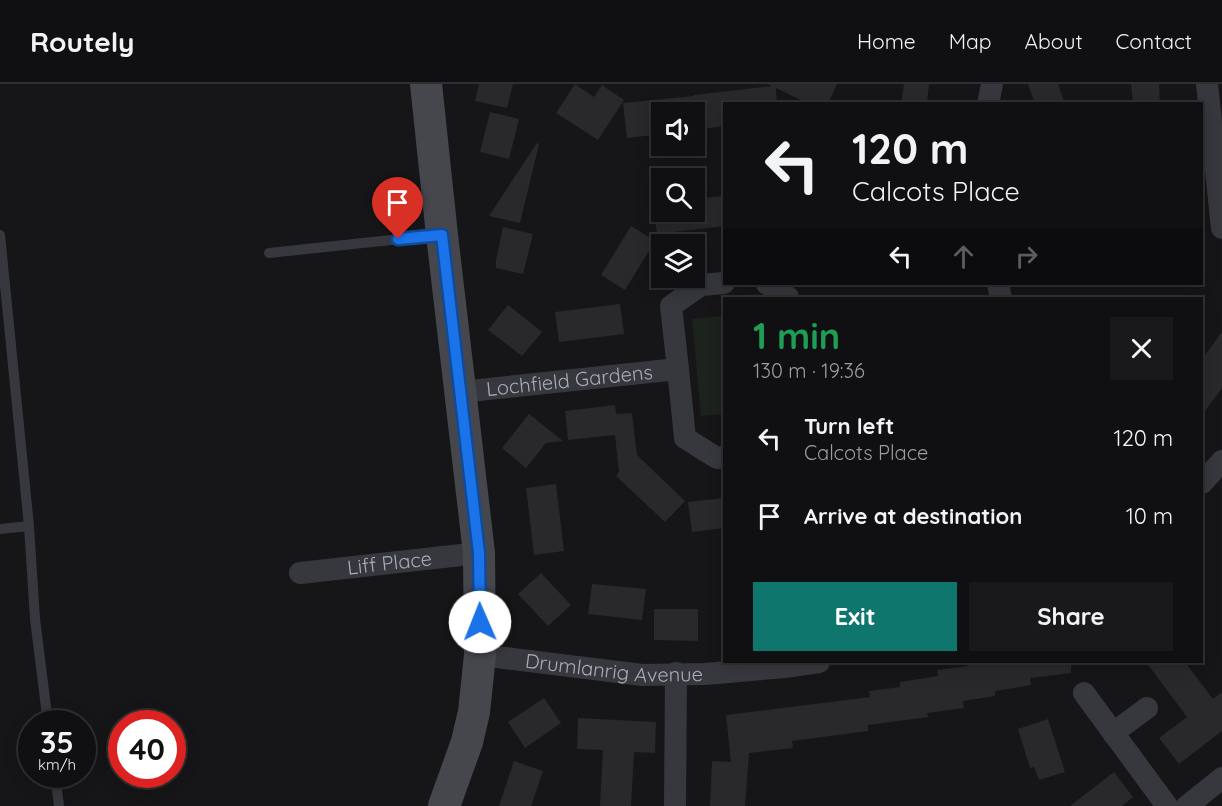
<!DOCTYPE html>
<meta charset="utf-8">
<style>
:root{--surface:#101012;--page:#19191b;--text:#f1f3f6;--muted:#9c9d9f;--line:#303032;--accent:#0f766e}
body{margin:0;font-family:Quicksand,sans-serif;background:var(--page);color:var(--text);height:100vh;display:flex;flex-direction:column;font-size:22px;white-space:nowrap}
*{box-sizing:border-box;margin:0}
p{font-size:20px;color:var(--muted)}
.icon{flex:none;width:33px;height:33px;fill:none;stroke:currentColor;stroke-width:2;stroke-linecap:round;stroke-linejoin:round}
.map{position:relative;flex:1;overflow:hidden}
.sheet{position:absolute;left:723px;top:213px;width:480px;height:366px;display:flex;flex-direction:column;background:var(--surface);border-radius:0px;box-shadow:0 3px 15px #0003,0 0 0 2px var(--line)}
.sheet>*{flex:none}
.top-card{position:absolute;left:723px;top:18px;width:480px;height:183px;border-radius:0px;box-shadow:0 3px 15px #0003,0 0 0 2px var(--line);background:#101012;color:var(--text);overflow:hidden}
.fabs{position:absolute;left:651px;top:18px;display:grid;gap:12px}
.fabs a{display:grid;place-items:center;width:54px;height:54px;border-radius:0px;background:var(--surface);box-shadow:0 3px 15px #0003,0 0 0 2px var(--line);font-size:30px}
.speed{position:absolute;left:18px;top:626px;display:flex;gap:12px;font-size:30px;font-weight:700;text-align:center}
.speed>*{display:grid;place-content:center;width:78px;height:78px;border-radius:50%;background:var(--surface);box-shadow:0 3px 15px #0003,0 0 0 2px var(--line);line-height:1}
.speed small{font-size:15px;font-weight:400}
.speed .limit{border:9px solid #d22;background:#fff;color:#111}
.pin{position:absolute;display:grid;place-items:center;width:51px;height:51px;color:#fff;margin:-62px -26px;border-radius:50% 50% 50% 0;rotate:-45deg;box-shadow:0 0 6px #0007}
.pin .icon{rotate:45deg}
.me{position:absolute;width:66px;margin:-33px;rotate:359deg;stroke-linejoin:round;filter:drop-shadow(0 0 4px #0008)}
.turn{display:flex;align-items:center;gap:21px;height:126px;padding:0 30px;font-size:27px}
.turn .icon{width:78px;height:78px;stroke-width:2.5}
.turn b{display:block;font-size:42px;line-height:51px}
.lanes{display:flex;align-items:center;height:57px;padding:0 30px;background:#0003;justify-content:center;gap:30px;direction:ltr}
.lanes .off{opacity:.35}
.round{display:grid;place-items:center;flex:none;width:63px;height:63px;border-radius:0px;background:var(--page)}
.summary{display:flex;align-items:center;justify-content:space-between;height:102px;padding:0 30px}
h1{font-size:36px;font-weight:700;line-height:45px;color:#1e9e55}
.primary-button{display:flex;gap:12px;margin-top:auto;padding:12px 30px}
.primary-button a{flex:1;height:69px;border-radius:0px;background:var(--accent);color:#fff;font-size:24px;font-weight:700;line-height:69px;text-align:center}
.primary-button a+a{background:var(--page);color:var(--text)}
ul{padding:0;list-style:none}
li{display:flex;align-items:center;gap:18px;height:78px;padding:0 30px}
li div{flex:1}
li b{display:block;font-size:22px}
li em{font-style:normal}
header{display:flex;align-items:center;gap:36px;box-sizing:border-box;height:84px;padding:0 30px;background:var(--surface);border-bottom:2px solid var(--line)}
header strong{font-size:28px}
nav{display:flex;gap:33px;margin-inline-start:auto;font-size:21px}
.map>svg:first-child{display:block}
.green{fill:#1c231d}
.building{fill:#29292c}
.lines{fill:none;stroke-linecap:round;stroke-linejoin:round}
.lane{stroke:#37383d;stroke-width:10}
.street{stroke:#37383d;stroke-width:22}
.secondary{stroke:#45474d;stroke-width:32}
.route-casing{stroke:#114b97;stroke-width:15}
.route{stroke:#1a73e8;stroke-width:10}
.labels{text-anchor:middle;stroke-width:6;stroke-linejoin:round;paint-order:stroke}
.street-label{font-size:20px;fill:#a8adb8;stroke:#111113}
</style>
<header>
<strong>Routely</strong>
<nav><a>Home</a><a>Map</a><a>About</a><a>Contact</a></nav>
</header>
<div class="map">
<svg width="1222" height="722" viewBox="0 0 1222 722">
<rect width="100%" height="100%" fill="#161618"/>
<path class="green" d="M724,232V330L701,332L692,235Z"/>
<path class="building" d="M479,0H513L507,24L475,17Z
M575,0L594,13L602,1L624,16L598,56L556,29Z
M768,0H837L828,20H809L776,4L777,20H724V42L694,46V28H662V50L627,54L623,19L694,12V11L772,2Z
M904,0H929L927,20H901Z
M1028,0H1058L1065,20H1035Z
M1131,0H1159L1160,20H1133Z
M490,28L519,35L509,75L480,68Z
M537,59L539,60L520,139L489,132Z
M724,112V142L657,150L653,120L662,119V128H694V115Z
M631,142L655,157L625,206L601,191Z
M503,143L533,150L523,190L496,184V176Z
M620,220L624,250L559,258L555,228Z
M508,221L542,248L522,272L488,246Z
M1222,248V304L1202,331V275Z
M615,321L616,330L632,329L637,371L685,417L665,438L616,392L619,388L615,351L568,356L565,327Z
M529,330L563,357L546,359L526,384L502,364Z
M556,400L564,467L534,471L526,404Z
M724,414V444L692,448L688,418Z
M541,489L571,521L548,542L518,510Z
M592,500L646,505L642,536L588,530Z
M654,525H698V557L654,556Z
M967,578H1071V589L1030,594L1031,601L995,607V612L963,617L964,624L927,629L928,633L868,641V647L792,657L793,664L749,669L745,722H710L712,677L731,678L726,631L870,613L869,607L900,603V598L938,592L937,586L968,582Z
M1146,578H1185L1213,615L1222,608V647L1179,680L1159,654L1187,633Z
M544,614L561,639L525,664L508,638Z
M578,634L656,638L655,669L634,668L631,722H600L603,666L577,665Z
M1048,635L1065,688L1039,696L1034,683L1030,684L1018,645Z
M514,677L543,687L531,722H499Z
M1114,688L1133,713L1122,722H1070Z"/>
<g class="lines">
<path class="lane" d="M0,151L29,442L35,535L48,639
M269,169L438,151
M0,445L29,442
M55,690L59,722"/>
<g class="street">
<path d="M1207,0L1222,144"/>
<path d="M988,20L992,0"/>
<path d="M767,200L788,213V214"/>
<path d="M998,200L1001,214"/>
<path d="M678,285L685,354L717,374L724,373"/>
<path id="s1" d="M460,308L678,285L671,222L701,201L724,199"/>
<path d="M1202,399L1222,377"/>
<path id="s2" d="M300,489L479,469"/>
<path id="s3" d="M480,571L642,591L705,590L785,583L819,578"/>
<path d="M1084,609L1167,722"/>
<path d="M1113,649L1147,624"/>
<path d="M675,722L676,589"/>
<path d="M1187,722L1222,694"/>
</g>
<path class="secondary" d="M426,0L442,151L479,469L480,571L474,628L467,658L444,722"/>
</g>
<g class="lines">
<g class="route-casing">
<path id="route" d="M398,155L442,151L479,469L480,538"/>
</g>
<use href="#route" class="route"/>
</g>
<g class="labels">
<g class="street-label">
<text dy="7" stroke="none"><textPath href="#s1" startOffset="110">Lochfield Gardens</textPath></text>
<text dy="7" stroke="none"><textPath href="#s2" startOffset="90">Liff Place</textPath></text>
<text dy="7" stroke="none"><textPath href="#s3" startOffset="135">Drumlanrig Avenue</textPath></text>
</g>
</g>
</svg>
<div class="fabs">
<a><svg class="icon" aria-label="sound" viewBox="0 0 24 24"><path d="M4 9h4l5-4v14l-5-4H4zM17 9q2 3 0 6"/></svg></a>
<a><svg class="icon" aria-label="search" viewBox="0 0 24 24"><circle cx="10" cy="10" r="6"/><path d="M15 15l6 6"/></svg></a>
<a><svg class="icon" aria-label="layers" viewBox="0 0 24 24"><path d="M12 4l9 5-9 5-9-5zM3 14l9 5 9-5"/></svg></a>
</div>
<div class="speed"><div>35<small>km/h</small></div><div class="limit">40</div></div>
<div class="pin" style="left:398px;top:155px;background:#d93025"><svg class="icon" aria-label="arrive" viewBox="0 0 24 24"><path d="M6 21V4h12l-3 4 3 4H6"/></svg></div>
<svg class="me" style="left:480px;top:538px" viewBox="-20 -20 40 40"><circle r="19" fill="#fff"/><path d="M0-13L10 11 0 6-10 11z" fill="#1a73e8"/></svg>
<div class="top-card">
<div class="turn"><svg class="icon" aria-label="left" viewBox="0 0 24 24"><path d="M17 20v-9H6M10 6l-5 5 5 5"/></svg><div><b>120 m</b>Calcots Place</div></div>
<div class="lanes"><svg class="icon" aria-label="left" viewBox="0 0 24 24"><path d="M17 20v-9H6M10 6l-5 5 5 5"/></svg><svg class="icon off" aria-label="ahead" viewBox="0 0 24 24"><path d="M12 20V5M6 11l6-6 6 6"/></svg><svg class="icon off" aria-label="right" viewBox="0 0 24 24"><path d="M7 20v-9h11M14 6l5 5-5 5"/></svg></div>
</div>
<section class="sheet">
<div class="summary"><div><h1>1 min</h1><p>130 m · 19:36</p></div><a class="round"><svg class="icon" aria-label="close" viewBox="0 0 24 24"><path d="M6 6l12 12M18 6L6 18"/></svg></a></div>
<ul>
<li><svg class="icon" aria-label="left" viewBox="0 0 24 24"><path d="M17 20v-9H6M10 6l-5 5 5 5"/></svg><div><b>Turn left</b><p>Calcots Place</p></div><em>120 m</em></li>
<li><svg class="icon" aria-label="arrive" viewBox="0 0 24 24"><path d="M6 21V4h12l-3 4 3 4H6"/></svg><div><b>Arrive at destination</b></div><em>10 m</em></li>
</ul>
<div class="primary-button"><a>Exit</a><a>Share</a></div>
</section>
</div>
